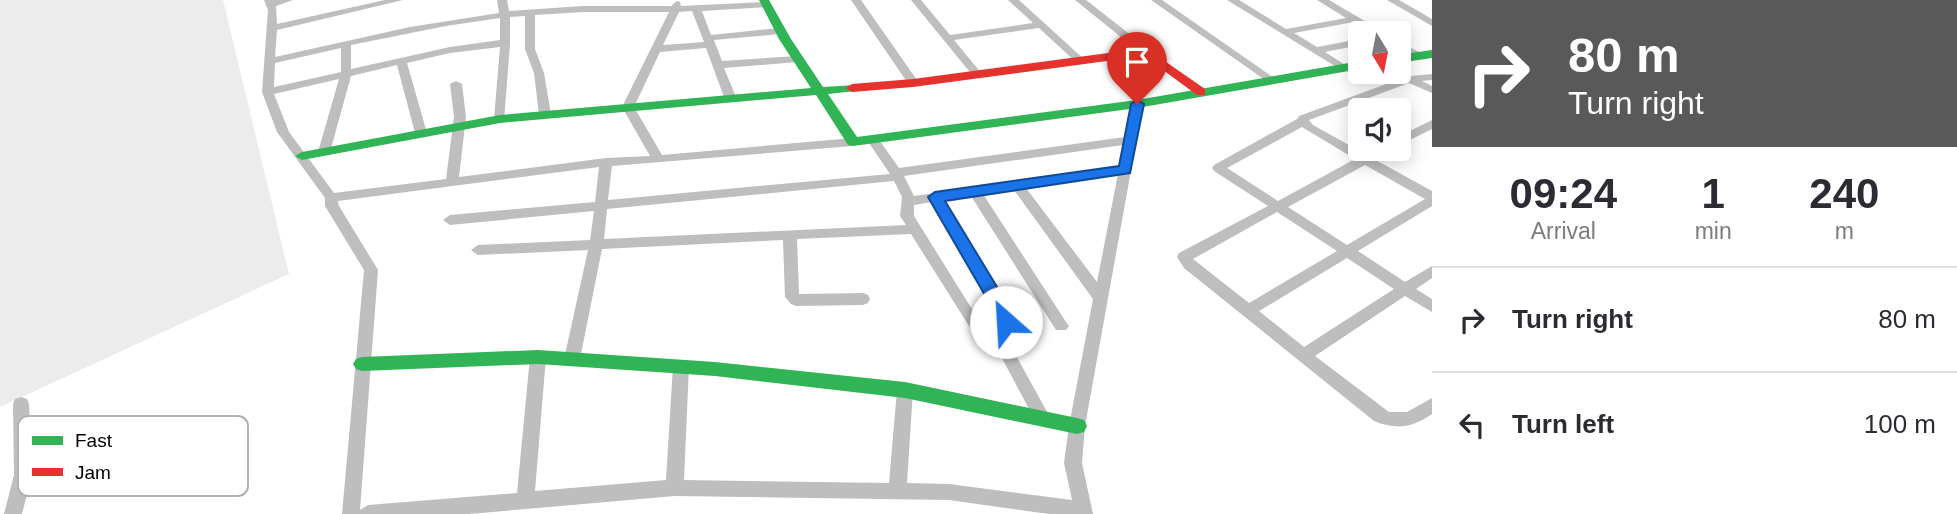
<!DOCTYPE html>
<style>
:root{--surface:#fff;--page:#f2f2f3;--text:#2b2b33;--muted:#7c7c81;--line:#e1e1e2}
body{margin:0;font-family:Helvetica,sans-serif;background:var(--page);color:var(--text);height:100vh;display:flex;flex-direction:column;font-size:26px;white-space:nowrap}
*{box-sizing:border-box;margin:0}
p{font-size:23px;color:var(--muted)}
.icon{flex:none;width:38px;height:38px;fill:none;stroke:currentColor;stroke-width:2;stroke-linecap:round;stroke-linejoin:round}
.map{position:relative;flex:1;overflow:hidden}
.side{display:flex;flex-direction:column;background:var(--surface);width:525px}
.side>*{flex:none}
.top-card{background:#595959;color:#fff;overflow:hidden}
.needle{width:46px;rotate:170deg}
.tools{position:absolute;left:1348px;top:21px;display:grid;gap:14px}
.tools a{display:grid;place-items:center;width:63px;height:63px;border-radius:7px;background:var(--surface);box-shadow:0 4px 18px #0003;font-size:35px}
.pin{position:absolute;display:grid;place-items:center;width:60px;height:60px;color:#fff;margin:-72px -30px;border-radius:50% 50% 50% 0;rotate:-45deg;box-shadow:0 0 7px #0007}
.pin .icon{rotate:45deg}
.me{position:absolute;width:77px;margin:-38px;rotate:334deg;stroke-linejoin:round;filter:drop-shadow(0 0 5px #0008)}
.turn{display:flex;align-items:center;gap:24px;height:147px;padding:0 21px;font-size:32px}
.turn .icon{width:91px;height:91px;stroke-width:2.5}
.turn b{display:block;font-size:49px;line-height:60px}
.eta{display:flex;justify-content:space-evenly;align-items:center;height:119px;text-align:center}
.eta b{font-size:42px;font-weight:800;line-height:49px}
ul{padding:0;list-style:none}
li{display:flex;align-items:center;gap:21px;height:105px;padding:0 21px;border-top:2px solid var(--line)}
li div{flex:1}
li b{display:block;font-size:26px}
li em{font-style:normal}
main{display:flex;flex:1;min-height:0}
.map>svg:first-child{display:block}
.green{fill:#ececec}
.lines{fill:none;stroke-linecap:round;stroke-linejoin:round}
.street{fill:#bebebe;fill-rule:evenodd}
.fast{fill:#30b455;fill-rule:evenodd}
.jam{fill:#e5322d;fill-rule:evenodd}
.route{fill:#1a73e8;stroke:#114b97;stroke-width:2}
.key{fill:#fff;stroke:#b2b2b2;stroke-width:2}
.key-label{font-size:19px;fill:#000}
</style>
<main>
<div class="map">
<svg width="1432" height="514" viewBox="0 0 1432 514">
<rect width="100%" height="100%" fill="#fff"/>
<path class="green" d="M0,0H223L289,274L0,407Z"/>
<g class="lines">
<path class="street" d="M264,0H293L276,6L277,24L385,0H403L277,30L275,57L410,27L499,13L497,0H507L509,11L583,6H671L677,1L680,2L681,6L766,2L769,3V7L702,11L711,35L780,28L785,31L780,34L714,40L722,61L797,56L802,59L797,62L724,68L736,97L730,100L724,97L706,48L660,52L634,107L662,155L853,138L859,142L853,146L612,166L608,200L890,174L867,140L873,136L877,137L899,168L1125,137L1131,104L1133,102H1141L1143,104L1085,426L1082,463L1093,514H1049L949,500L675,496L469,514H342L364,270L325,206V198L277,132L262,92L268,10ZM692,11L704,42L663,45L679,12ZM583,12H669L622,107L650,156L606,158L459,177L466,117L462,84L456,81L450,84L454,117L446,179L334,193L289,132L274,94L339,79L318,152L324,156L330,152L351,76L397,65L415,133L421,137L427,133L407,63L450,53L500,47L494,119L496,121H504L510,44V17L525,16V49L534,73L539,114L541,116H549L551,114L544,73L535,49V15ZM500,18V40L450,47L351,69V45L446,26ZM341,48V72L274,87L275,63ZM1123,145L1119,166L914,196L904,176ZM599,167L595,202L450,215L443,220L450,225L594,211L590,240L478,245L471,250L478,255L588,250L564,359L566,364L572,365L578,364L580,359L602,249L783,240L785,297L791,304L796,306L863,305L868,303L870,299L868,295L863,293L799,294L797,239L911,234L969,326L995,345L1037,424L1043,426L1049,424L1051,419L1008,341L1012,315L943,200L971,196L1056,330H1066L1069,326L1066,322L983,194L1014,190L1093,299L1069,426L1064,463L1072,500L949,484L907,483L913,390L911,385L905,383L899,385L897,390L889,483L684,480L689,366L687,361L681,360L675,361L673,366L666,480L535,491L546,357L544,353L538,351L532,353L530,357L517,493L368,505L360,510L378,270L339,206L338,201ZM1118,174L1097,282L1026,188ZM894,181L902,197L900,216L906,225L604,239L607,209ZM932,202L997,315L995,329L979,318L970,306L914,216V205Z
M851,0H861L919,83L917,85H909Z
M911,0H921L950,35L1033,23L1008,0H1019L1086,61L1085,63H1077L1039,28L954,40L982,74L981,76H973Z
M1075,0H1086L1150,50V54H1142Z
M1151,0H1162L1277,80L1276,82H1268Z
M1227,0H1239L1286,29L1346,18L1317,0H1329L1385,33H1373L1354,22L1294,33L1317,47L1360,39V45L1325,52L1347,66V70L1343,71Z
M1387,0H1399L1432,19V26Z
M1398,41L1423,54L1424,56L1419,59L1398,48Z
M1398,70L1411,76L1432,74V80L1422,81L1432,86V93L1409,83L1309,120L1313,125L1365,154L1375,149H1390L1374,159L1432,191V206L1358,251L1405,282L1432,266V278L1416,289L1432,299V312L1405,296L1315,356L1389,412H1407L1432,398V414C1412,428 1396,430 1374,421L1184,268L1177,257L1179,253L1268,206L1214,171L1212,168L1214,165L1297,119L1299,116L1400,79L1389,72H1398ZM1302,127L1355,159L1278,201L1227,168ZM1365,165L1425,199L1347,245L1288,207ZM1277,212L1337,251L1249,303L1193,259ZM1347,258L1394,289L1304,347L1259,311Z
M1432,120V129L1398,146V137Z
M21,397L27,399L29,404L32,475L22,514H4L14,475L13,404L15,399Z"/>
<path class="fast" d="M759,0H769L791,39L823,87L856,85V91L828,94L857,137L1137,100L1360,61V69L1137,108L853,146L848,145L816,95L500,123L302,160L295,156L302,152L500,115L811,88L779,39Z
M1432,50V58L1398,63V55Z
M538,350L715,362L905,382L1077,418L1084,420L1087,426L1084,432L1077,434L905,398L715,376L538,364L362,371L356,369L353,364L356,359L362,357Z"/>
<path class="jam" d="M1146,48L1205,89V95H1197L1144,56L913,87L852,92L846,88L852,84L913,79Z"/>
</g>
<path class="route" d="M1137,100L1144,104L1130,173L945,201L1014,315L1012,327H1000L997,316L928,197L935,192L1119,166L1131,104Z"/>
<rect x="18" y="416" width="230" height="80" rx="10" class="key"/>
<rect x="32" y="436" width="31" height="9" fill="#30b455"/>
<rect x="32" y="468" width="31" height="8" fill="#e5322d"/>
<g class="key-label">
<text x="75" y="447">Fast</text>
<text x="75" y="479">Jam</text>
</g>
</svg>
<div class="tools">
<a><svg class="needle" viewBox="-14 -14 28 28"><path d="M0-13l5 13h-10z" fill="#e53935"/><path d="M0 13l5-13h-10z" fill="#7c7c81"/></svg></a>
<a><svg class="icon" aria-label="sound" viewBox="0 0 24 24"><path d="M4 9h4l5-4v14l-5-4H4zM17 9q2 3 0 6"/></svg></a>
</div>
<div class="pin" style="left:1137px;top:104px;background:#d93025"><svg class="icon" aria-label="arrive" viewBox="0 0 24 24"><path d="M6 21V4h12l-3 4 3 4H6"/></svg></div>
<svg class="me" style="left:1006px;top:322px" viewBox="-20 -20 40 40"><circle r="19" fill="#fff"/><path d="M0-13L10 11 0 6-10 11z" fill="#1a73e8"/></svg>
</div>
<section class="side">
<div class="top-card">
<div class="turn"><svg class="icon" aria-label="right" viewBox="0 0 24 24"><path d="M7 20v-9h11M14 6l5 5-5 5"/></svg><div><b>80 m</b>Turn right</div></div>
</div>
<div class="eta">
<div><b>09:24</b><p>Arrival</p></div>
<div><b>1</b><p>min</p></div>
<div><b>240</b><p>m</p></div>
</div>
<ul>
<li><svg class="icon" aria-label="right" viewBox="0 0 24 24"><path d="M7 20v-9h11M14 6l5 5-5 5"/></svg><div><b>Turn right</b></div><em>80 m</em></li>
<li><svg class="icon" aria-label="left" viewBox="0 0 24 24"><path d="M17 20v-9H6M10 6l-5 5 5 5"/></svg><div><b>Turn left</b></div><em>100 m</em></li>
</ul>
</section>
</main>
